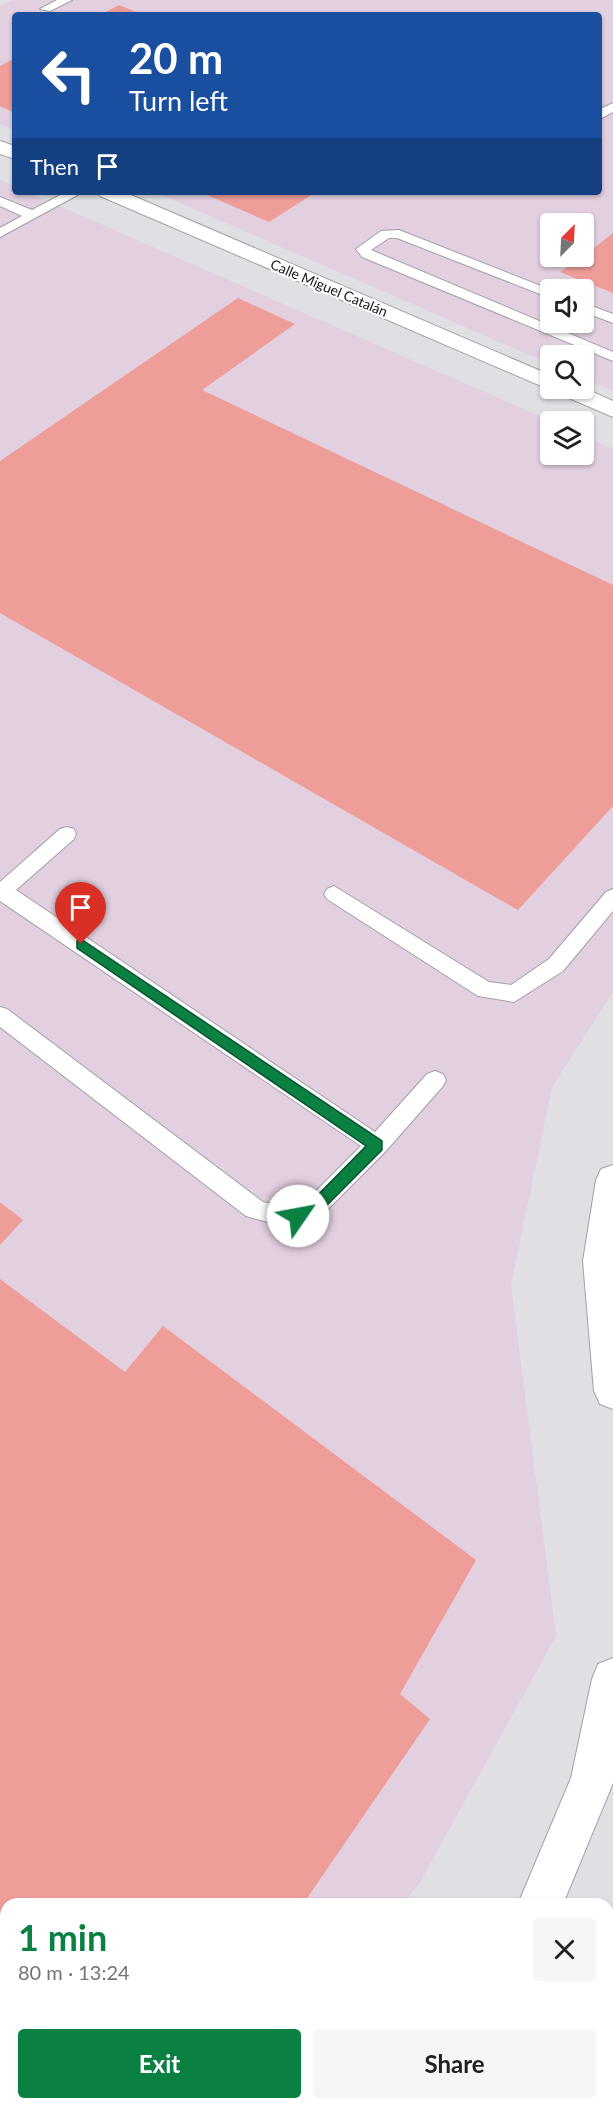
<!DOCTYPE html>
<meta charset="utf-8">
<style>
:root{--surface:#fff;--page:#f6f6f6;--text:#202124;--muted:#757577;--accent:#0b8043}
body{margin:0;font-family:Lato,sans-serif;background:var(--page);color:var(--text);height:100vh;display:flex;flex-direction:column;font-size:22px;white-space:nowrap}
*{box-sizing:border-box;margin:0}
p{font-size:20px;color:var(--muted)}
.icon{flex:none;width:33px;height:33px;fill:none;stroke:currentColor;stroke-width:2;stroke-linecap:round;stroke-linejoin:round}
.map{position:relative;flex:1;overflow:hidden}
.panel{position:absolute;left:0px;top:1898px;width:614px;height:212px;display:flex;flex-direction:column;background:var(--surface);border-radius:18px 18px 0 0;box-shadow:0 2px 4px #0004}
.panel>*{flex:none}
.guide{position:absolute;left:12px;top:12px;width:590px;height:183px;border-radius:6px;box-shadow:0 2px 4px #0004;background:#1a4fa0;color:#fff;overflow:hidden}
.needle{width:39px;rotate:24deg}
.tools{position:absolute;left:540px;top:213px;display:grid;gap:12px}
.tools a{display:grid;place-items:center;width:54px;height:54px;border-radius:6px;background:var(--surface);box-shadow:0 2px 4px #0004;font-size:30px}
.pin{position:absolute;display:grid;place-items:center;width:51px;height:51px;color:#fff;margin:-62px -26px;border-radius:50% 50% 50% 0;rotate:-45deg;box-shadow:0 0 6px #0007}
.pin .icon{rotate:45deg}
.me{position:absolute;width:66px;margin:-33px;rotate:57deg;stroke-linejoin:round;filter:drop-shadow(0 0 4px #0008)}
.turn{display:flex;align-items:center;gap:21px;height:126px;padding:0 18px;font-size:27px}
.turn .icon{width:78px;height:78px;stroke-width:2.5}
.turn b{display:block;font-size:42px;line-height:51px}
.then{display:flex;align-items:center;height:57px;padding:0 18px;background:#0003;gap:12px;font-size:22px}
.round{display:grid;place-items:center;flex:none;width:63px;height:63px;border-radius:6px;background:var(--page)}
.overview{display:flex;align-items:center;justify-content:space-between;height:102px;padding:0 18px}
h1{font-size:36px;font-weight:700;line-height:45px;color:var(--accent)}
.cta{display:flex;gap:12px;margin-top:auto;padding:12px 18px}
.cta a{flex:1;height:69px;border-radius:6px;background:var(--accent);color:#fff;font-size:24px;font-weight:700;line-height:69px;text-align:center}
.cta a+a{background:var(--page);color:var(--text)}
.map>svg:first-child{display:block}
.industrial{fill:#e2cfdf;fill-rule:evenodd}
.building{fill:#ee9d99}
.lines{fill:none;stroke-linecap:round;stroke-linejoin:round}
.lane-casing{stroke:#a1a1a6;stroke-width:2}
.street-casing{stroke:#a1a1a6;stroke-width:2}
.secondary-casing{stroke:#a1a1a6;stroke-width:2}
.lane{fill:#fff;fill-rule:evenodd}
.street{fill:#fff;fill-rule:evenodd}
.secondary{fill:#fff;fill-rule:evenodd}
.route{fill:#0b8043;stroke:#07532c;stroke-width:1.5}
.labels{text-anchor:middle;stroke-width:4.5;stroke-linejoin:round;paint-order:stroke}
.far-street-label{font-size:14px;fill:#181819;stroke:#fff}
</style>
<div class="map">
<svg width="613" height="2108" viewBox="0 0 613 2108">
<rect width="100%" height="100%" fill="#dfdfe4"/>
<path class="industrial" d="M12,0H613V391L584,378V356H550V364L155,192H598V15H15V131L0,124V6ZM550,224H584V256H550ZM550,290H584V322H550Z
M0,180L15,186V192H27L551,421L550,454H584V436L613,449V992L552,1087L511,1285L556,1636L420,1882L404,1903L6,1904V2103H261L257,2108H0Z"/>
<path class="building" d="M119,5L144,15H100Z
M15,58V113L0,106V66Z
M200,192H316L269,222Z
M613,233V293L560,272L584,256Z
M238,298L295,324L202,390L613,585V806L518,910L0,613V461Z
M0,1202L23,1220L0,1245Z
M0,1279L125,1372L163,1326L476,1560L400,1694L430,1719L303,1904H6V2033L0,2042Z"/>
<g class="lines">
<g class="lane-casing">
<path id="lane" d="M57,0H72L50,11L40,9Z
M613,103V112L598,120V110Z
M66,192H83L0,237V228L22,216L0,206V197L32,210Z
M399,230L551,290L550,298L397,238H389L371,250L613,352V361L362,257L356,249L381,231Z
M584,303L613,314V323L584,312Z
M67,827L74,829L76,834L74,839L16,890L375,1132L427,1074L435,1071L443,1074L446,1080L443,1086L385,1152L320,1217L283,1226L246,1216L0,1027V1007L7,1009L263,1202L283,1206L304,1203L361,1146L0,901V882L60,829Z
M334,886L489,982L511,985L549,959L606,892L613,889V911L563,971L514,1002L478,996L327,899L324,894L327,889Z"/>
</g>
<g class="street-casing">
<path id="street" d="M0,141L15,146V159L0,154Z
M97,192H124L550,375V388H584L613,401V417L100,196Z"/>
</g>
<g class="secondary-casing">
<path id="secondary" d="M613,1165V1409L600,1404L594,1391L583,1261L596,1180L601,1169Z
M613,1658V1783L563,1904H518L571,1778L592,1679L598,1664Z
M400,2103H449L447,2108H398Z"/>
</g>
<use href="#lane" class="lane"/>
<use href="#street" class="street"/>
<use href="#secondary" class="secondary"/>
</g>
<path class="route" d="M81,939L382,1141V1150L317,1215L298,1222L293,1220L291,1216L293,1211L307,1206L366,1146L77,948V941Z"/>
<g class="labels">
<g class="far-street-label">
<text transform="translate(329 288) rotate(23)" y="5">Calle Miguel Catalán</text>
</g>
</g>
</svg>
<div class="tools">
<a><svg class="needle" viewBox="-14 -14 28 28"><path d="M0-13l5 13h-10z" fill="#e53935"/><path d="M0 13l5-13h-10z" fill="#757577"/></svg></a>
<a><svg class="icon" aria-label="sound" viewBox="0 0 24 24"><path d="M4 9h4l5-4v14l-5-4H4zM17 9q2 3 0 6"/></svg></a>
<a><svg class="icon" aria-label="search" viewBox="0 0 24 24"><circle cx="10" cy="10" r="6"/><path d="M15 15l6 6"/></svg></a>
<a><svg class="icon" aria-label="layers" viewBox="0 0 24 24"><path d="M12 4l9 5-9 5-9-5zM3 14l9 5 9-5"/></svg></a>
</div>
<div class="pin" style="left:81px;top:944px;background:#d93025"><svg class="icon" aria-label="arrive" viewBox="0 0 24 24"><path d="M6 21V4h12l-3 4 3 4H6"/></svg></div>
<svg class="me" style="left:298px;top:1216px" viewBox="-20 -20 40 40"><circle r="19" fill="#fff"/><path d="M0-13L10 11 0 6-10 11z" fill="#0b8043"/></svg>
<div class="guide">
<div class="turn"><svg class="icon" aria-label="left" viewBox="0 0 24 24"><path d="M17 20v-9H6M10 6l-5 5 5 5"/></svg><div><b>20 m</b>Turn left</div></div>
<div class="then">Then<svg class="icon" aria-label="arrive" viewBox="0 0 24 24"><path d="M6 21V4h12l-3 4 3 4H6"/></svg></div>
</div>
<section class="panel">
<div class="overview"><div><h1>1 min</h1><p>80 m · 13:24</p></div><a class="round"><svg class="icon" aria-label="close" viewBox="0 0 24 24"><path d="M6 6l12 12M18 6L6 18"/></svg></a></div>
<div class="cta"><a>Exit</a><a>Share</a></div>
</section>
</div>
